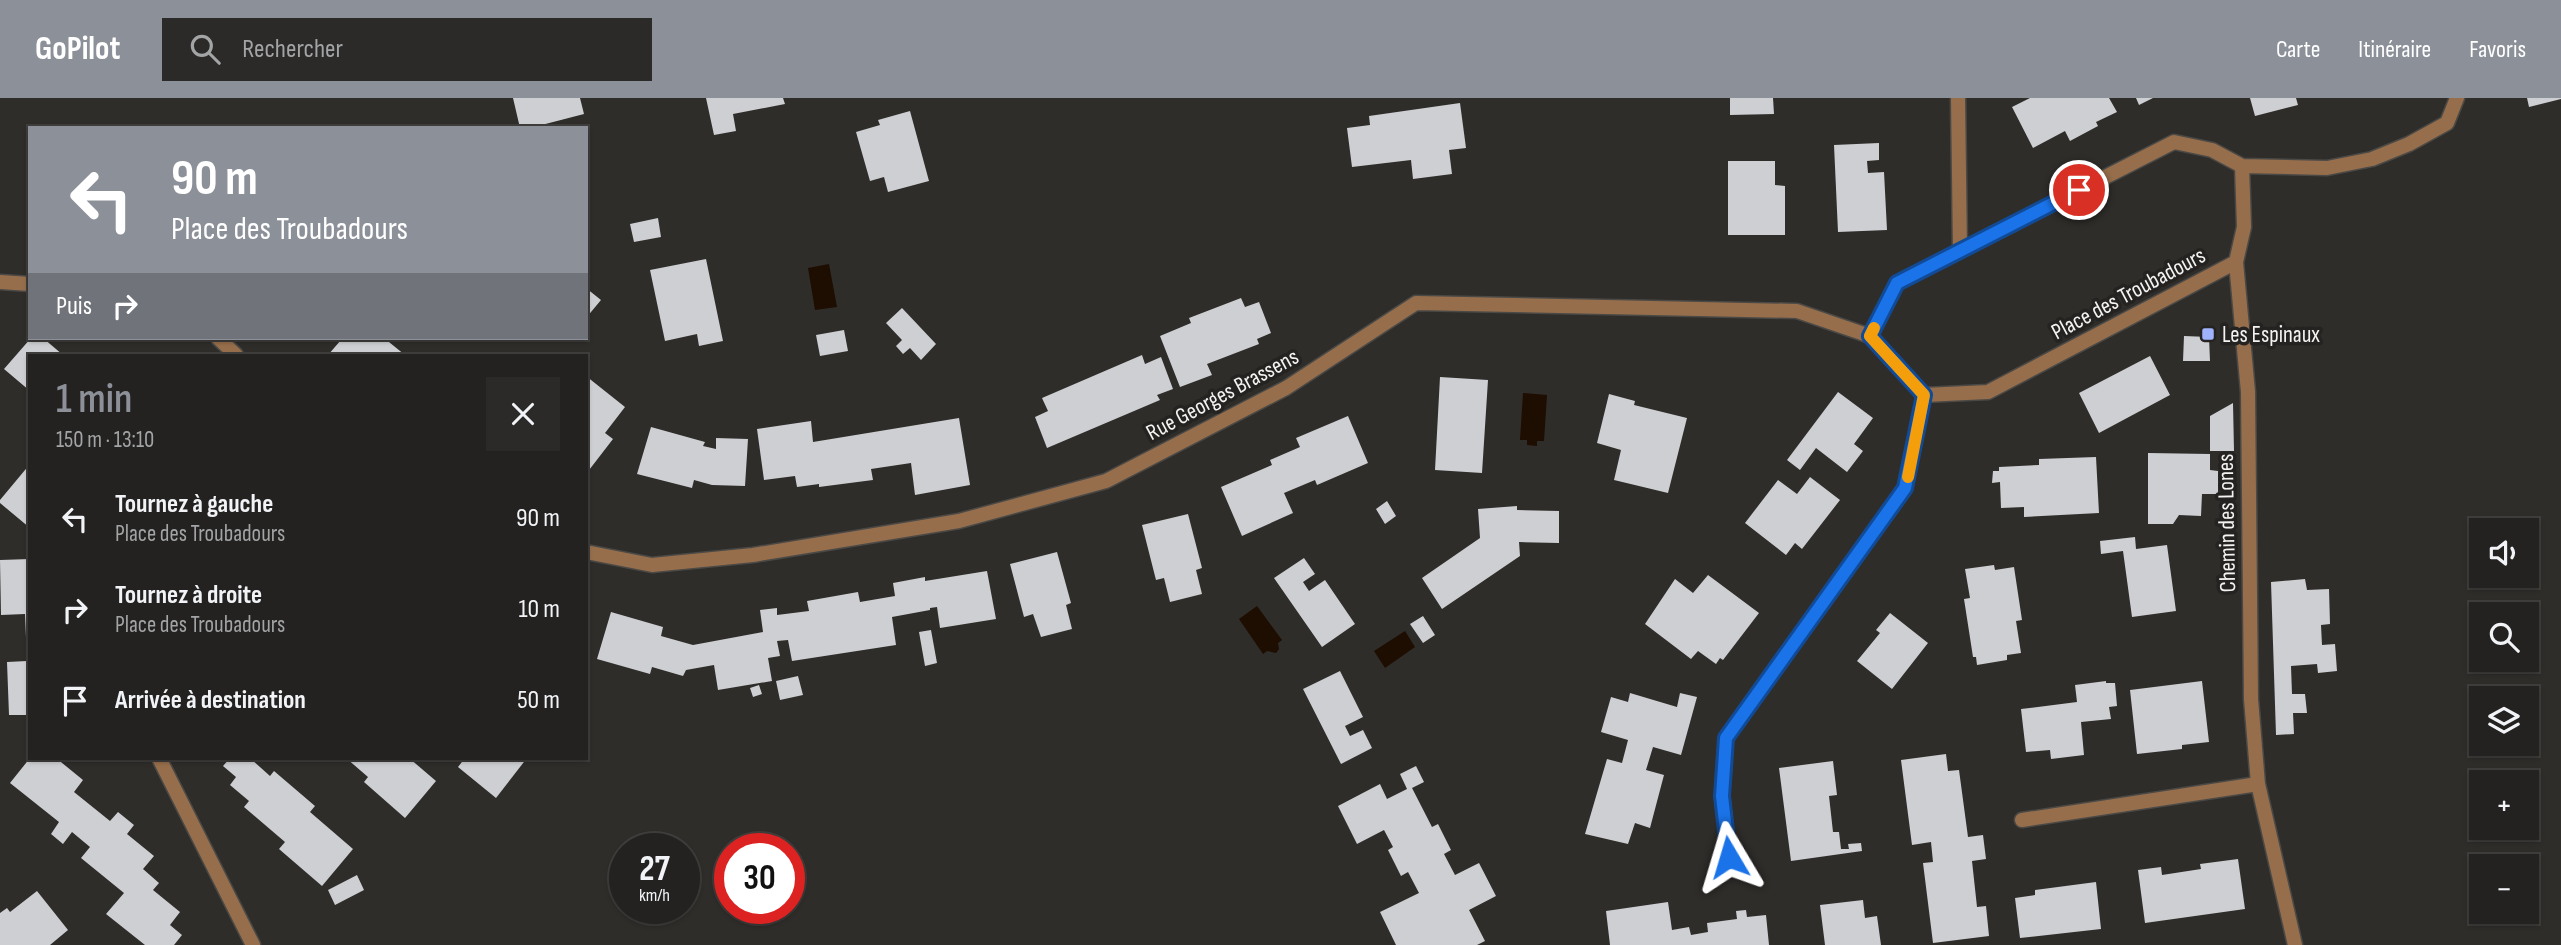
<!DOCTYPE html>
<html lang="fr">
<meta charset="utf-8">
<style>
:root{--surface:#232220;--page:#2b2a29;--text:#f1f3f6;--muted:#a3a4a5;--line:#403f3e;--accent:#8c9099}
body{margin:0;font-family:"Sofia Sans Condensed",sans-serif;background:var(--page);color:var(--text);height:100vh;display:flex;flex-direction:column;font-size:26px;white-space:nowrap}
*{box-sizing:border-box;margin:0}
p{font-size:23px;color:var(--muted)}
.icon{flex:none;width:38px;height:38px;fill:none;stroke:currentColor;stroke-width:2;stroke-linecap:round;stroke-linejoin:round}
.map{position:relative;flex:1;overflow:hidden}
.side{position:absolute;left:28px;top:256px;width:560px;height:406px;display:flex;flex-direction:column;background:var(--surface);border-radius:0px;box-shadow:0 2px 5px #0004,0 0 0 2px var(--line)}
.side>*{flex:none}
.guide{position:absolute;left:28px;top:28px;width:560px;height:214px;border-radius:0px;box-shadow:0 2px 5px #0004,0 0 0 2px var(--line);background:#8c9099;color:#fff;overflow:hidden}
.fabs{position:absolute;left:2469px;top:420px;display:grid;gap:14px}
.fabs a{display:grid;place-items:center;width:70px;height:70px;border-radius:0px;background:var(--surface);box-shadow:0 2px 5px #0004,0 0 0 2px var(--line);font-size:35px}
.speed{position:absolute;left:609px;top:735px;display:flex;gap:14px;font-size:35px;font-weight:700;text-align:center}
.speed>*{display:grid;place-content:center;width:91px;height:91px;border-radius:50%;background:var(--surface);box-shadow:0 2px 5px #0004,0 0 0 2px var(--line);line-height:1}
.speed small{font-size:18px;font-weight:400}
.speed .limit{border:10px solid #d22;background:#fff;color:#111}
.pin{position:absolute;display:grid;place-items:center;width:60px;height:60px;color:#fff;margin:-30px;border:4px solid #fff;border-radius:50%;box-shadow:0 2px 7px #0007}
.me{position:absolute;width:77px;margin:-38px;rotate:353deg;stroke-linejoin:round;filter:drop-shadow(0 0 5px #0008)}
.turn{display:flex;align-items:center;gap:24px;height:147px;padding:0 28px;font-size:32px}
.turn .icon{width:91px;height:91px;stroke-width:2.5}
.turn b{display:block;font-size:49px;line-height:60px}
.then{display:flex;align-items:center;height:66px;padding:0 28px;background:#0003;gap:14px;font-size:26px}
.round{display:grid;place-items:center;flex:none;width:74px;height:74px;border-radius:0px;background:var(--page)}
.headline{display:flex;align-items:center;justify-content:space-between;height:119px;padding:0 28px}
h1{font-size:42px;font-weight:600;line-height:52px;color:var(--accent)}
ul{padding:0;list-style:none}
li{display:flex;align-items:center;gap:21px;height:91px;padding:0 28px}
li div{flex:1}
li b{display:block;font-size:26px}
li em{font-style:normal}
header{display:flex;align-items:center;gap:42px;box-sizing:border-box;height:98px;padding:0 35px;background:var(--accent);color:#fff}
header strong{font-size:33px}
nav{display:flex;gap:38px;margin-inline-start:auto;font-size:24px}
.search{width:490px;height:63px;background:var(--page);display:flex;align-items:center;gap:18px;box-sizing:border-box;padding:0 24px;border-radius:0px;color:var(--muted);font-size:26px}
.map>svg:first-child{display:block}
.water{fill:#1e0d01}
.building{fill:#cecfd3}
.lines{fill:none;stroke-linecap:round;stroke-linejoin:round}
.minor-casing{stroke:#4b4946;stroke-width:17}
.minor{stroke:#966e4b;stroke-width:14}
.route-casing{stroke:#114b97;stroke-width:18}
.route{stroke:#1a73e8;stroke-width:12}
.slow{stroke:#f59e0b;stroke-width:12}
.poi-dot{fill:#9fb3fd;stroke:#252321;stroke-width:2.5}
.labels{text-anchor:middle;stroke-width:7;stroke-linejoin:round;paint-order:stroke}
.street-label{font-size:23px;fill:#f5f3f2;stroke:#252321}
.poi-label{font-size:23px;fill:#f5f3f2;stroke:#252321;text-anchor:start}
</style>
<header>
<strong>GoPilot</strong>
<div class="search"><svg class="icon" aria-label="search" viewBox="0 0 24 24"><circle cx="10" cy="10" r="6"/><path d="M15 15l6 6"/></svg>Rechercher</div>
<nav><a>Carte</a><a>Itinéraire</a><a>Favoris</a></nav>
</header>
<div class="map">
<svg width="2561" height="847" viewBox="0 0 2561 847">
<rect width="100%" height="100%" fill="#2f2d2a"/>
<path class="water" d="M829,166L837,209L815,212L808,170Z
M1523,295L1547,297L1544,343H1537V348L1527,347V342H1520Z
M1257,508L1282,542L1278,545L1279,551L1276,555L1267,553L1263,556L1239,521Z
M1405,533L1415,549L1385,570L1374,553Z"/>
<path class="building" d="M513,0H580L584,16L530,30H520Z
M706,0H783L785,6L733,16L736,33L714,37Z
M1730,0H1773L1774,16L1730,17Z
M2030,0H2109L2117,14L2096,24L2098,28L2070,43L2065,33L2033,50L2012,9Z
M2136,0H2153L2139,7Z
M2250,0H2296L2298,7L2255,18Z
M2527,0H2561V1L2529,9Z
M1460,5L1466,50L1449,52L1452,76L1413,81L1411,62L1352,69L1347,30L1370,27L1369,18Z
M910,13L929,83L888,94L884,79L870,83L856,34L880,27L878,22Z
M1879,45V62L1867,63L1868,75L1884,74L1887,132L1838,134L1834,47Z
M1728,63H1775V87L1785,88V137H1728Z
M658,120L661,139L634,144L630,126Z
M706,161L723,243L699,248L697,236L665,243L650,172Z
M586,190L601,202L586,220Z
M1241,200L1245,209L1259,204L1271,235L1257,241L1259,246L1207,266L1212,277L1180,289L1160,238L1191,225L1189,220Z
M902,210L936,246L921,262L910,250L903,256L896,248L902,242L886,225Z
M844,232L848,253L820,258L816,237Z
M2184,238L2209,239L2210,263H2183Z
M31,240H43L63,257H30V293L4,271Z
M338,240H384L405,257H328L341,242Z
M1142,257L1145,266L1161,259L1173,291L1157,297L1160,302L1047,350L1035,319L1048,313L1042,300Z
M2150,258L2170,297L2099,335L2079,295Z
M586,278L625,309L605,335L613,341L586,376Z
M1440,279L1488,282L1482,375L1435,372Z
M1838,294L1873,320L1854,346L1863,353L1847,374L1816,350L1800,372L1787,362Z
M1609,296L1635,303L1634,307L1687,320L1668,395L1614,382L1621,352L1597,345Z
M2233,305L2234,353H2210V318Z
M1348,318L1368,365L1317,387L1315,382L1284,395L1293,415L1242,438L1221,389L1272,367L1270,362L1300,349L1296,340Z
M959,320L970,387L915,397L911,365L871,371L873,382L819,389V386L797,389L795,378L764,382L757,331L811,323L813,344Z
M651,329L705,344L703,348L716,351V340L748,341L745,388L712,387L694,382L692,390L637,376Z
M2148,355L2210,356V372L2218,373V396H2202L2201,418L2179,417L2173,426H2148Z
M2096,359L2099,415L2024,419V409L2001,410L2000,384L1992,385L1993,373H1999V369L2039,367V361Z
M30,366V430L0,405V402Z
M1810,379L1840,402L1802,451L1795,445L1786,457L1745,425L1778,382L1797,396Z
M1387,403L1396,418L1385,426L1376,411Z
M1517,408V412L1559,413V445L1519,444L1520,458L1442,511L1422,480L1480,440L1478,411Z
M1188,416L1202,470L1196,472L1202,496L1170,504L1164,480L1156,482L1142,427Z
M2135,439L2136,451L2167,447L2176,513L2132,519L2123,453L2101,456L2100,443Z
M1057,454L1071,505L1066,507L1072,531L1041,539L1033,516L1024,519L1010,466Z
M1304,460L1315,476L1303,484L1309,493L1325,482L1355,526L1322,549L1274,480Z
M30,461V617H9L7,564L27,563L25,516L1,517L0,462Z
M1994,467L1995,472L2014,469L2022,522L2016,523L2021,555L2007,557V562L1977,567L1976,559H1973L1964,501L1970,500L1965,471Z
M987,473L996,521L940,530L937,509L930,510V512L892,519L896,547L792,563L788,542L777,543L780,558L768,560L772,583L718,592L714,567L686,572L683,578L652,569L650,576L597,561L611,514L663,529L661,538L693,547L763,534L760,512L777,510V517L809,513L807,503L858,494L860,504L895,498L893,485L925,479V483Z
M1708,477L1759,515L1723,562L1720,560L1716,566L1698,553L1691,561L1645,526L1675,481L1693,495Z
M2305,481L2307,492L2329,491L2330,526L2321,527L2322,547L2335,546L2337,573L2318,575L2317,566L2291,568L2292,596H2305L2307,615H2293L2294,636L2276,637L2271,484Z
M1890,515L1928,545L1892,591L1857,563L1880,535L1876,532Z
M1423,518L1435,537L1423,545L1410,526Z
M931,532L937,565L925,568L919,534Z
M1340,573L1363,619L1345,628L1350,638L1363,632L1372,650L1341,666L1303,591Z
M798,578L803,597L780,602L776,583Z
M2106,583V585H2115L2117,608L2109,609L2111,621L2081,624L2084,657L2051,661L2050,652L2026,654L2021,611L2077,604L2075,587Z
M2202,583L2209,644L2182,647V651L2137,656L2130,592Z
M759,587L762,596L753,599L750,590Z
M1630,595L1677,609L1680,595L1697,599L1681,657L1653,649L1646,672L1664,677L1650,730L1635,725L1628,746L1585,736L1607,661L1622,665L1628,642L1601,634L1611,599L1628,604Z
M1946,656L1948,673L1959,672L1968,739L1983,737L1986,761L1972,763L1977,809L1986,808L1989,838L1933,845L1923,765L1933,764L1931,744L1912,747L1901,662Z
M30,660H56L83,682L74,694L110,723L118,714L134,727L127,736L154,758L143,771L159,785L153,792L180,814L170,827L182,837L174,847H145L106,816L124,795L81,760L90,749L72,734L63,746L51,736L59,724L10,685Z
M230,660H252L251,661L270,678L274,673L315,708L310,714L353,751L322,788L279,751L285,744L244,709L249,703L230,687L236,679L223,668Z
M346,660H409L436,683L405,720L364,684L368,679Z
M465,660H527L496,700L458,669Z
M1833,663L1837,697L1829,698L1833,734H1839L1841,751H1849L1848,746L1861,745L1862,753L1791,763L1779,670Z
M1416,668L1424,684L1412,690L1432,729L1438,726L1451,752L1444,756L1455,777L1479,765L1496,798L1469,812L1485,843L1477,847H1396L1380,814L1419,795L1408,774L1401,778L1388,752L1393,749L1384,732L1357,746L1338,708L1380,686L1387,701L1407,691L1400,676Z
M2238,761L2245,811L2145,825L2138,772L2161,769L2162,777L2201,771L2200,766Z
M357,777L364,792L335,807L328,792Z
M2096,784L2101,831L2020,840L2015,800L2035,797V792Z
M37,793L68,832L50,847H0V815L7,810L10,814Z
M1863,802L1865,820L1877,818L1881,847H1825L1820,807Z
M1668,804L1672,832L1689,829L1691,837L1708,834L1707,825L1737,821L1736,813L1746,812L1747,819L1766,817L1769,847H1610L1606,813Z"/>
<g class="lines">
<g class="minor-casing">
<path id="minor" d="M1958,0L1960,152
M2242,68L2327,70L2372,61L2409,46L2447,25L2457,0
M2236,164L2248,294L2251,601L2258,686L2295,847
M0,184L30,186
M218,240L236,257
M586,454L652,467L753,457L959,423L1106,383L1286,290L1416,205L1797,213L1870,238L1924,297L1988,294L2236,164L2244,129L2242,68L2212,52L2174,44L1897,185L1870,238
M159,660L253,847
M2022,722L2258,686
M1729,759L1722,698L1726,640L1905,390L1924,297"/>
</g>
<use href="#minor" class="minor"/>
</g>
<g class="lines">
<g class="route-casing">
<path id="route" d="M1729,759L1722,698L1726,640L1905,390L1924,297L1870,238L1897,185L2079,92"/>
</g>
<use href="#route" class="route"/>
<path class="slow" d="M1874,230L1870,238L1924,297L1908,379"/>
</g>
<rect class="poi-dot" x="2201" y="229" width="14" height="14" rx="3.5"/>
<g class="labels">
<g class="street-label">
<text transform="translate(2128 195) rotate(-28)" y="8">Place des Troubadours</text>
<text transform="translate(1222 296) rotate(-28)" y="8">Rue Georges Brassens</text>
<text transform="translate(2226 425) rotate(-91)" y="8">Chemin des Lones</text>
</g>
<g class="poi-label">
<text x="2222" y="244">Les Espinaux</text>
</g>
</g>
</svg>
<div class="fabs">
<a><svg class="icon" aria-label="sound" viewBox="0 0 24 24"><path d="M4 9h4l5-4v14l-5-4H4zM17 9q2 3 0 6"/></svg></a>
<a><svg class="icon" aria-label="search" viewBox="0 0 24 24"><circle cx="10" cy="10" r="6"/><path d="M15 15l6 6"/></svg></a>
<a><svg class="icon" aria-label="layers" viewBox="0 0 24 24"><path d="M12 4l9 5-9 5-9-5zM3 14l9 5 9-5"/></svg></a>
<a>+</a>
<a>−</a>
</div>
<div class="speed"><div>27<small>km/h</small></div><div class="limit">30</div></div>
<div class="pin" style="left:2079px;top:92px;background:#d93025"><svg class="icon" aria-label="arrive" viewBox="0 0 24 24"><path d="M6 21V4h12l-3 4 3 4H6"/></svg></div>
<svg class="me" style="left:1729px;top:759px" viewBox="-20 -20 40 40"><path d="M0-17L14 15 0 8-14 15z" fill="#1a73e8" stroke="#fff" stroke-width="4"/></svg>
<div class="guide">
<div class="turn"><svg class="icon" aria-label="left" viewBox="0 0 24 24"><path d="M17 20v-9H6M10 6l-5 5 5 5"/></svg><div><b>90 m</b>Place des Troubadours</div></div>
<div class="then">Puis<svg class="icon" aria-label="right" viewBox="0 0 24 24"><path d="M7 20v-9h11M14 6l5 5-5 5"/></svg></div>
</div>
<section class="side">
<div class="headline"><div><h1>1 min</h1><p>150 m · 13:10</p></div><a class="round"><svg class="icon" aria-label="close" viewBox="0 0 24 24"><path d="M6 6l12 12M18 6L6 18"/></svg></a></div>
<ul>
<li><svg class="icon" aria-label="left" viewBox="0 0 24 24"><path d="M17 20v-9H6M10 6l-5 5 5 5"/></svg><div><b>Tournez à gauche</b><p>Place des Troubadours</p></div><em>90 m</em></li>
<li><svg class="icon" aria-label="right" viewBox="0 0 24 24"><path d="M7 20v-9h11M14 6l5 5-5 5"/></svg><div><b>Tournez à droite</b><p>Place des Troubadours</p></div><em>10 m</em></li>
<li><svg class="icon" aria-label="arrive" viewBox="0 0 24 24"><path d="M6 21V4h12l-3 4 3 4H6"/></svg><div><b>Arrivée à destination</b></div><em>50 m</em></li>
</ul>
</section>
</div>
